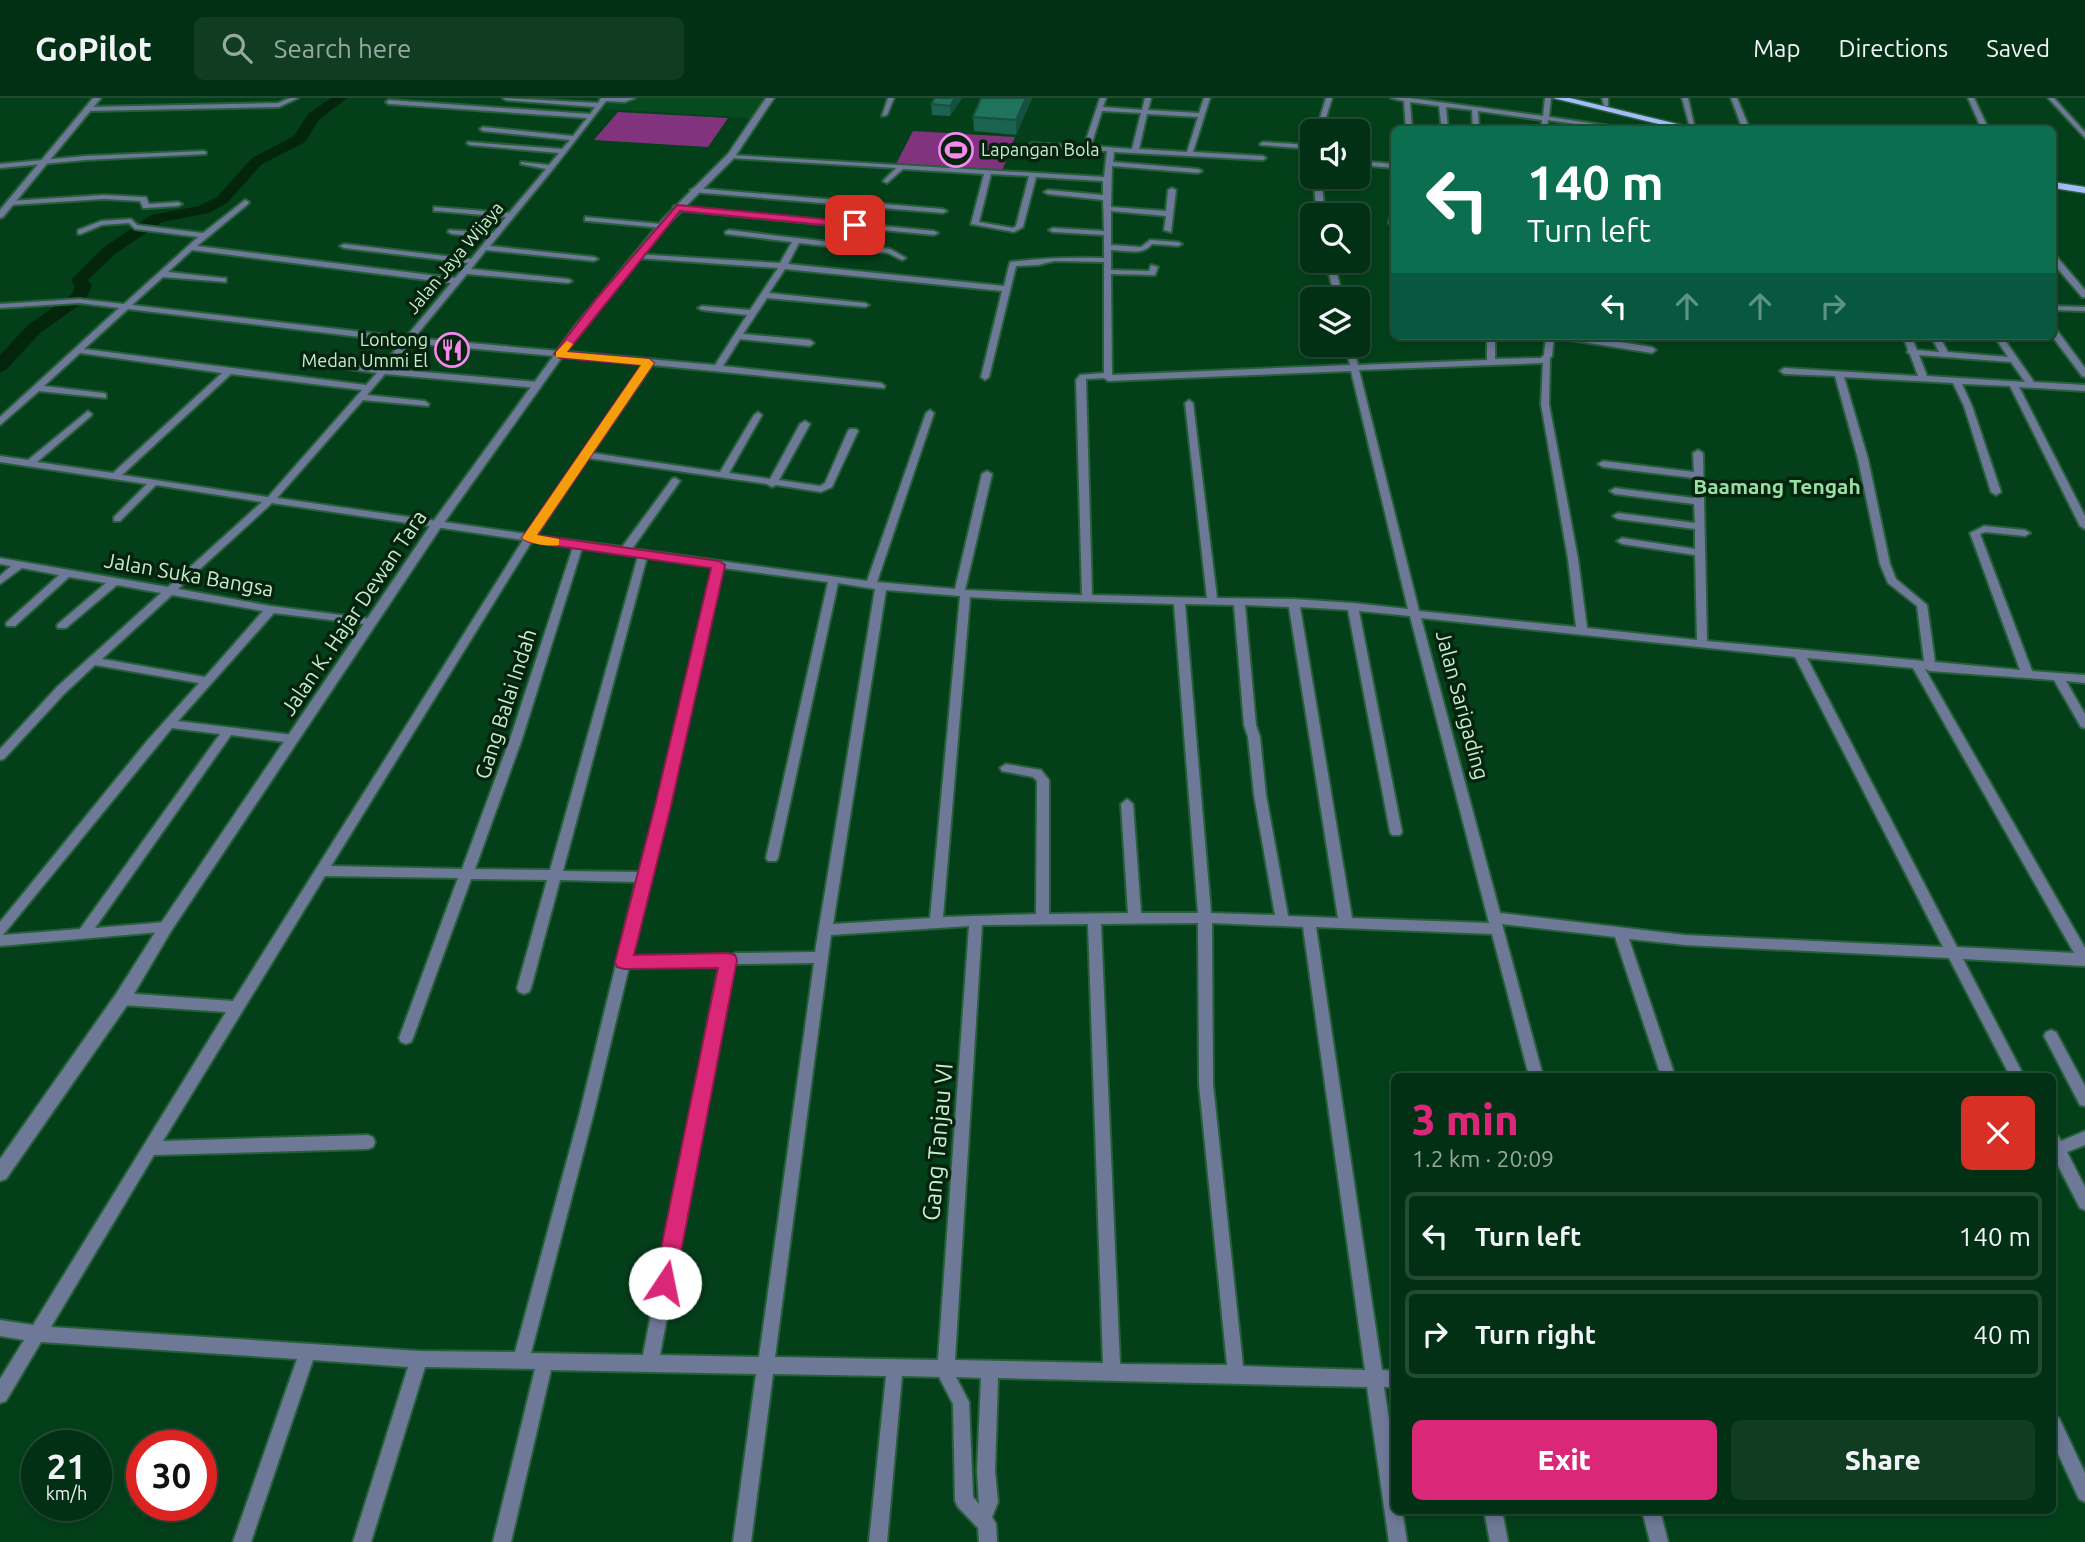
<!DOCTYPE html>
<meta charset="utf-8">
<style>
:root{--surface:#023014;--page:#103c22;--text:#f1f3f6;--muted:#96a9a0;--line:#234b34;--accent:#db2777}
body{margin:0;font-family:Ubuntu,sans-serif;background:var(--page);color:var(--text);height:100vh;display:flex;flex-direction:column;font-size:26px;white-space:nowrap}
*{box-sizing:border-box;margin:0}
p{font-size:23px;color:var(--muted)}
.icon{flex:none;width:38px;height:38px;fill:none;stroke:currentColor;stroke-width:2;stroke-linecap:round;stroke-linejoin:round}
.map{position:relative;flex:1;overflow:hidden}
.panel{position:absolute;left:1391px;top:975px;width:665px;height:441px;display:flex;flex-direction:column;background:var(--surface);border-radius:10px;box-shadow:0 4px 10px #0003,0 0 0 2px var(--line)}
.panel>*{flex:none}
.guide{position:absolute;left:1391px;top:28px;width:665px;height:214px;border-radius:10px;box-shadow:0 4px 10px #0003,0 0 0 2px var(--line);background:#0b6e4f;color:#fff;overflow:hidden}
.buttons{position:absolute;left:1300px;top:21px;display:grid;gap:14px}
.buttons a{display:grid;place-items:center;width:70px;height:70px;border-radius:10px;background:var(--surface);box-shadow:0 4px 10px #0003,0 0 0 2px var(--line);font-size:35px}
.speed{position:absolute;left:21px;top:1332px;display:flex;gap:14px;font-size:35px;font-weight:700;text-align:center}
.speed>*{display:grid;place-content:center;width:91px;height:91px;border-radius:50%;background:var(--surface);box-shadow:0 4px 10px #0003,0 0 0 2px var(--line);line-height:1}
.speed small{font-size:18px;font-weight:400}
.speed .limit{border:10px solid #d22;background:#fff;color:#111}
.pin{position:absolute;display:grid;place-items:center;width:60px;height:60px;color:#fff;margin:-30px;border-radius:14px;box-shadow:0 4px 10px #0006}
.me{position:absolute;width:77px;margin:-38px;rotate:11deg;stroke-linejoin:round;filter:drop-shadow(0 0 5px #0008)}
.turn{display:flex;align-items:center;gap:24px;height:147px;padding:0 21px;font-size:32px}
.turn .icon{width:91px;height:91px;stroke-width:2.5}
.turn b{display:block;font-size:49px;line-height:60px}
.lanes{display:flex;align-items:center;height:66px;padding:0 21px;background:#0003;justify-content:center;gap:35px;direction:ltr}
.lanes .off{opacity:.35}
.round{display:grid;place-items:center;flex:none;width:74px;height:74px;border-radius:10px;background:var(--page)}
.overview{display:flex;align-items:center;justify-content:space-between;height:119px;padding:0 21px}
h1{font-size:42px;font-weight:800;line-height:52px;color:var(--accent)}
.button{display:flex;gap:14px;margin-top:auto;padding:14px 21px}
.button a{flex:1;height:80px;border-radius:10px;background:var(--accent);color:#fff;font-size:28px;font-weight:800;line-height:80px;text-align:center}
.button a+a{background:var(--page);color:var(--text)}
ul{padding:0;list-style:none}
li{display:flex;align-items:center;gap:21px;height:88px;margin:0 14px 10px;padding:0 7px;border:4px solid var(--line);border-radius:10px}
li div{flex:1}
li b{display:block;font-size:26px}
li em{font-style:normal}
header{display:flex;align-items:center;gap:42px;box-sizing:border-box;height:98px;padding:0 35px;background:var(--surface);border-bottom:2px solid var(--line)}
header strong{font-size:33px}
nav{display:flex;gap:38px;margin-inline-start:auto;font-size:24px}
.search{width:490px;height:63px;background:var(--page);display:flex;align-items:center;gap:18px;box-sizing:border-box;padding:0 24px;border-radius:10px;color:var(--muted);font-size:26px}
.map>svg:first-child{display:block}
.built{fill:#064b1f}
.green{fill:#81347d}
.lines{fill:none;stroke-linecap:round;stroke-linejoin:round}
.river{fill:#02250c;fill-rule:evenodd}
.minor-casing{stroke:#265f3a;stroke-width:4}
.tertiary-casing{stroke:#265f3a;stroke-width:4}
.primary-casing{stroke:#265f3a;stroke-width:3}
.minor{fill:#6e7897;fill-rule:evenodd}
.tertiary{fill:#6e7897;fill-rule:evenodd}
.primary{fill:#a6bbfa;fill-rule:evenodd}
.wall{fill:#1b634e}
.shaded-wall{fill:#165040}
.building{fill:#1f735b;stroke:#165040;stroke-width:2}
.route{fill:#db2777;stroke:#8e194d;stroke-width:2}
.slow{fill:#f59e0b}
.labels{text-anchor:middle;stroke-width:7;stroke-linejoin:round;paint-order:stroke}
.far-poi-label{font-size:18px;fill:#c8ecce;stroke:#05230d;text-anchor:start}
.far-street-label{font-size:18px;fill:#c8ecce;stroke:#05230d}
.far-quarter-label{font-size:21px;font-weight:bold;fill:#97e0a6;stroke:#05230d}
.street-label{font-size:21px;fill:#c8ecce;stroke:#05230d}
.near-street-label{font-size:24px;fill:#c8ecce;stroke:#05230d}
</style>
<header>
<strong>GoPilot</strong>
<div class="search"><svg class="icon" aria-label="search" viewBox="0 0 24 24"><circle cx="10" cy="10" r="6"/><path d="M15 15l6 6"/></svg>Search here</div>
<nav><a>Map</a><a>Directions</a><a>Saved</a></nav>
</header>
<div class="map">
<svg width="2085" height="1444" viewBox="0 0 2085 1444">
<rect width="100%" height="100%" fill="#03401a"/>
<path class="built" d="M612,0H764L751,20L604,11Z"/>
<path class="green" d="M618,14L728,20L708,49L594,42Z
M913,33L1015,39L1002,73L896,66Z"/>
<g class="lines">
<path class="river" d="M331,0H347L319,22L305,44L262,66L227,105L209,115L162,124L115,156L88,182L92,188L85,203L40,235L6,272L0,274V257L28,227L72,196L75,188L71,182L103,150L151,117L199,108L217,99L252,60L294,38L308,16Z"/>
<g class="minor-casing">
<path id="minor" d="M290,0H298L279,9L88,13L85,11L88,9L278,5Z
M503,0L598,5L601,0H635L625,4L606,3L553,71L490,148L594,159L598,161L594,163L486,152L471,171L568,181L572,183L568,185L467,176L414,240L715,267L747,217L702,212L698,210L702,208L750,212L778,170L637,160L633,158L634,156L780,165L792,144L726,136L725,134L729,132L890,151L906,160L902,162L888,155L799,145L788,166L1004,188L1010,164C1041,160 1072,159 1104,160V137L1053,134L1049,132L1053,130L1104,133L1103,102L1048,96L1044,94L1048,92L1103,97V83L1036,79L1023,129L1014,134L971,126L984,76L903,71L887,85L883,83L896,70L731,60L729,59V57L1104,79L1107,53L1032,49L1029,47L1032,45L1084,48L1100,0H1106L1103,9L1142,12L1145,0H1151L1148,12L1199,15L1204,0H1210L1193,54L1263,58L1266,60L1263,62L1114,54L1113,64L1198,71L1202,73L1198,75L1112,68L1111,109L1166,113L1168,92L1172,90L1176,92L1171,134L1164,132L1166,118L1111,113V147L1141,149L1150,142L1178,144L1182,146L1178,148L1152,146C1143,158 1124,152 1111,152V172L1149,173L1151,167L1158,169L1155,177H1152L1111,176L1112,277L1350,267L1345,247H1353L1358,267L1487,262V238H1495V261L1541,260L1544,257L1546,238H1554L1552,258L1550,260L1549,306L1578,461L1587,530L1697,542L1695,457L1622,446L1617,443L1622,440L1695,451V431L1618,421L1613,418L1618,415L1695,425L1694,406L1615,396L1610,393L1615,390L1694,400V380L1603,369L1598,366L1603,363L1694,374L1693,355L1698,352L1703,355L1707,543L1924,563L1917,508L1888,485L1880,466L1858,361L1835,278L1784,276L1780,273L1784,270L1918,278L1910,256L1907,254L1908,252L1903,238H1911L1917,252L1939,254L1931,238H1939L1948,254L2008,259L1994,238H2002L2034,284L2085,287V293L2019,289L2085,418V431L2080,428L2010,288L1962,286L1972,308L2001,394L1996,397L1991,394L1964,308L1953,285L1844,279L1868,361L1890,466L1896,481L1927,507L1935,564L2020,572L1970,435L1984,428L2025,432L2030,435L2025,438L1985,434L1980,436L2032,573L2085,577V585L2066,583L2085,616V630L2081,629L2054,582L1930,573L1925,571L2085,850V868L1963,861L2024,978H2010L1949,860L1685,847L1629,841L1675,978H1661L1615,839L1502,826L1543,978H1529L1492,836L1316,829L1382,1272L1395,1273V1289H1384L1395,1361V1412H1402L1407,1444H1389L1367,1289L998,1280L995,1373L998,1404L992,1419L996,1426L997,1444H979L978,1430L958,1409L955,1403L953,1306L939,1279L902,1278L887,1444H869L886,1278L773,1276L751,1444H733L756,1276L551,1272L511,1444H493L535,1271L425,1269L371,1444H353L408,1269L313,1262L251,1444H233L297,1261L41,1244L6,1303L0,1305V1281L24,1242L0,1238V1222L33,1227L226,914L122,907L117,905L115,901L117,897L122,895L233,903L523,442L272,405L178,491L271,508L372,521L377,524L372,527L274,515L178,623L293,637L299,641L293,645L231,637L95,830L166,824L171,825L173,829L171,833L0,848V824L147,643L199,585L95,567L65,595L4,661L0,662V651L57,589L161,495L117,487L66,530H58L57,528L58,526L106,485L69,479L15,528H7L6,526L7,524L59,477L22,470L0,486V478L11,468L0,466V460L168,489L262,404L156,387L120,423H114V419L147,386L0,364V358L28,362L88,313L92,316L91,318L37,364L113,375L222,275L80,255L44,288L103,295L106,296V300L39,293L0,327V319L119,210L79,205L0,210V206L79,201L124,206L198,139L135,131L129,125L102,127L81,136H78V132L101,123L131,121L137,127L203,135L245,102L249,104L248,106L197,148L455,180L468,165L344,150L340,148L344,146L471,161L489,139L452,136L448,134L449,132L493,135L506,119L437,113H434V109L509,115L546,71L521,66V64L549,67L559,55L470,47L467,45L468,44L562,51L570,42L483,33L480,31L483,29L573,38L587,20L389,6L386,4L389,2L590,16L595,9L506,2ZM1102,13L1141,15L1132,51L1091,48ZM1147,16L1198,19L1187,54L1139,51ZM991,76L1029,78L1016,128L1013,130L979,124ZM192,152L451,185L406,239L132,207L163,179L226,184V180H223L168,174ZM1054,163L1104,164V275L1080,277L1076,282L1082,497L965,492L992,376L987,373L982,376L955,491L877,484L934,315L930,312L926,315L867,483L632,451L680,383L675,380L672,381L622,449L536,438L588,360L767,386L772,389L776,387L821,394L832,389L858,333L856,331H850L848,333L825,385L820,388L779,382L810,326L805,323L800,326L770,381L729,375L762,317L758,314L754,317L720,374L592,355L652,267L884,290L885,288L881,285L723,268L740,241L810,248L814,245L810,242L743,236L767,200L865,209L869,207L865,205L769,195L785,171L1002,193L981,279L985,282L989,279L1016,168L1038,167ZM128,211L402,244L380,270L308,259L304,262L308,265L377,275L366,287L84,251ZM410,245L644,266L527,436L277,400L363,302L428,308L429,306L425,303L367,297L385,276L538,290L542,287L538,284L389,271ZM1919,257L2011,264L2025,284L1927,278ZM1543,265L1541,306L1568,461L1576,529L1419,513L1359,272ZM1351,273L1408,511L1353,505L1294,501L1217,500L1193,305L1189,302L1185,305L1207,500L1092,497L1086,281L1104,280L1108,283ZM231,276L362,292L268,399L122,377ZM532,443L573,449L510,641L462,771L331,768ZM582,450L638,458L550,772L475,771L522,641ZM647,459L714,468L656,712L639,774L563,773ZM723,470L828,484L766,760L768,763H776L778,760L838,485L875,491L815,854L736,855L731,857L631,858L668,712ZM886,492L960,498L930,820L833,826ZM172,497L263,513L205,579L102,561ZM970,499L1002,501L1174,506L1198,815H1141L1133,706L1127,701L1121,706L1128,815L1049,816V682L1041,672L1006,666L1000,670L1002,673L1033,679L1037,683L1036,816L943,819ZM1185,506L1234,507L1244,627L1248,639L1254,697L1275,817L1211,815ZM1245,507L1289,509L1338,820L1288,818L1266,697L1260,639L1256,627ZM1300,509L1348,512L1390,734L1392,737H1400L1402,734L1359,513L1410,518L1489,825L1352,820ZM1421,520L1795,559L1943,849L1685,837L1500,815ZM1807,560L1913,570L2074,855L1957,849ZM172,630L220,636L80,831L3,837ZM325,778L458,780L399,940L401,944L406,946L411,944L413,940L471,781L547,782L517,890L519,894L524,896L529,894L531,890L560,782L636,784L580,1014L515,1254L419,1253L51,1229L154,1057L368,1051L373,1049L375,1044L373,1039L368,1037L163,1043ZM1198,825L1199,986L1227,1267L1120,1266L1101,826ZM1212,825L1303,829L1365,1272L1243,1268L1213,986ZM1088,826L1103,1265L955,1262L982,827ZM969,828L938,1262L775,1259L831,837ZM814,865L759,1259L660,1257L732,868L737,866ZM719,868L643,1257L531,1255L594,1014L629,869ZM956,1279L981,1280L977,1373L979,1406L973,1399L969,1304Z
M888,0H894L887,17L882,18Z
M1326,0H1332L1322,33H1316Z
M1391,0H1409L1543,18L1545,0H1551L1549,19L1638,32H1616L1548,22L1547,32H1541L1542,22L1478,13L1479,32H1473L1472,12L1446,9L1448,32H1442L1439,8L1410,4L1412,32H1406L1404,3Z
M1602,0H1608V8H1604Z
M1682,0H1688L1694,27L1689,26Z
M1731,0H1737L1750,32H1743Z
M1968,0H1974L1989,32H1982Z
M2048,0H2054L2085,34V40Z
M1263,44L1312,47V51L1261,47L1260,46Z
M204,53L206,54V56L85,62L0,70V66L85,58Z
M1358,63L1395,66V70L1358,67Z
M1313,79H1321L1325,117H1317Z
M694,90L943,111L947,113L943,115L691,94L690,92Z
M104,97L143,99H146L149,106L178,104L182,106L178,108L146,110H143L140,103L104,101L10,107L6,105L10,103Z
M674,108L934,133L938,135L934,137L677,112L673,110Z
M1392,114H1395V127H1393L1389,125Z
M585,119L662,126L666,128L662,130L588,123H585Z
M2053,158H2056L2085,192V199H2082L2053,165Z
M1326,163H1334L1343,201H1335Z
M2053,208L2085,209V213L2053,212Z
M2053,231H2056L2085,270V279L2082,278L2052,238Z
M1560,238H1580L1652,249L1656,252L1652,255L1564,241Z
M2051,932L2056,934L2085,988V1008L2080,1007L2044,938L2046,934Z
M2085,1033V1047L2067,1054L2085,1089V1112L2080,1110L2053,1058V1036L2058,1038L2061,1043Z
M2053,1318L2059,1320L2085,1375V1404L2079,1401L2053,1345Z
M1484,1412H1502L1508,1444H1490Z
M1642,1412H1660L1668,1444H1650Z"/>
</g>
<g class="tertiary-casing">
<path id="tertiary" d="M93,0H101L3,119L0,120V112Z
M766,0H774L734,60L669,125L582,231L441,429L171,833L128,906L6,1081L0,1083V1061L116,896L161,825L432,425L576,227L663,121L728,56Z"/>
</g>
<g class="primary-casing">
<path id="primary" d="M1553,0H1570L1702,32H1683Z
M2053,84L2085,89V95L2053,90Z"/>
</g>
<use href="#minor" class="minor"/>
<use href="#tertiary" class="tertiary"/>
<use href="#primary" class="primary"/>
</g>
<path class="wall" d="M935,0H962L950,18L932,17L931,6Z
M981,0H1032L1016,37L974,33L973,19Z"/>
<path class="shaded-wall" d="M955,0H962L950,18V8Z
M1026,0H1032L1016,37V22Z"/>
<path class="building" d="M935,0H955L950,8L931,6Z
M981,0H1026L1016,22L973,19Z"/>
<path class="route" d="M677,107L855,124L860,127L855,130L680,113L567,254L649,261L654,265L537,437L719,463L725,467L670,712L634,857L728,855L735,857L737,862L675,1185L672,1193L665,1196L657,1193L654,1185L718,870L624,871L617,869L615,864L654,712L711,470L529,444L522,440L641,267L560,260L554,256L597,200Z"/>
<path class="slow" d="M567,243L573,246L567,254L649,261L654,265L537,437L559,441V447C549,449 530,446 522,440L641,267L556,259V254Z"/>
<defs>
<g id="stadium-ring" transform="scale(1.75)"><circle r="9.5" fill="#05230d" stroke="#f589ee" stroke-width="1.5"/><path d="M0-5a6.5 5 0 1 0 0 10a6.5 5 0 1 0 0-10ZM-3.5-1.8h7v3.6h-7Z" fill="#f589ee"/></g>
<g id="restaurant-ring" transform="scale(1.75)"><circle r="9.5" fill="#05230d" stroke="#f589ee" stroke-width="1.5"/><path d="M-5-6h1v4h1v-4h1v4h1v-4h1v5L-1.5 .5V6h-2V.5L-5-1ZM5-6V6H3V1.5H1.5Q1.5-4 5-6Z" fill="#f589ee"/></g>
</defs>
<g fill-rule="evenodd">
<use href="#stadium-ring" x="956" y="52"/>
<use href="#restaurant-ring" x="452" y="252"/>
</g>
<g class="labels">
<g class="far-poi-label">
<text x="981" y="58">Lapangan Bola</text>
<text x="428" y="248" text-anchor="end">Lontong<tspan x="428" dy="21">Medan Ummi El</tspan></text>
</g>
<g class="far-street-label">
<text transform="translate(455 160) rotate(-50)" y="6">Jalan Jaya Wijaya</text>
</g>
<g class="far-quarter-label">
<text x="1777" y="396">Baamang Tengah</text>
</g>
<g class="street-label">
<text transform="translate(189 477) rotate(10)" y="7">Jalan Suka Bangsa</text>
<text transform="translate(354 515) rotate(-56)" y="7">Jalan K. Hajar Dewan Tara</text>
<text transform="translate(506 606) rotate(-72)" y="7">Gang Balai Indah</text>
<text transform="translate(1462 607) rotate(75)" y="7">Jalan Sarigading</text>
</g>
<g class="near-street-label">
<text transform="translate(938 1044) rotate(-85)" y="8">Gang Tanjau VI</text>
</g>
</g>
</svg>
<div class="buttons">
<a><svg class="icon" aria-label="sound" viewBox="0 0 24 24"><path d="M4 9h4l5-4v14l-5-4H4zM17 9q2 3 0 6"/></svg></a>
<a><svg class="icon" aria-label="search" viewBox="0 0 24 24"><circle cx="10" cy="10" r="6"/><path d="M15 15l6 6"/></svg></a>
<a><svg class="icon" aria-label="layers" viewBox="0 0 24 24"><path d="M12 4l9 5-9 5-9-5zM3 14l9 5 9-5"/></svg></a>
</div>
<div class="speed"><div>21<small>km/h</small></div><div class="limit">30</div></div>
<div class="pin" style="left:855px;top:127px;background:#d93025"><svg class="icon" aria-label="arrive" viewBox="0 0 24 24"><path d="M6 21V4h12l-3 4 3 4H6"/></svg></div>
<svg class="me" style="left:665px;top:1185px" viewBox="-20 -20 40 40"><circle r="19" fill="#fff"/><path d="M0-13L10 11 0 6-10 11z" fill="#db2777"/></svg>
<div class="guide">
<div class="turn"><svg class="icon" aria-label="left" viewBox="0 0 24 24"><path d="M17 20v-9H6M10 6l-5 5 5 5"/></svg><div><b>140 m</b>Turn left</div></div>
<div class="lanes"><svg class="icon" aria-label="left" viewBox="0 0 24 24"><path d="M17 20v-9H6M10 6l-5 5 5 5"/></svg><svg class="icon off" aria-label="ahead" viewBox="0 0 24 24"><path d="M12 20V5M6 11l6-6 6 6"/></svg><svg class="icon off" aria-label="ahead" viewBox="0 0 24 24"><path d="M12 20V5M6 11l6-6 6 6"/></svg><svg class="icon off" aria-label="right" viewBox="0 0 24 24"><path d="M7 20v-9h11M14 6l5 5-5 5"/></svg></div>
</div>
<section class="panel">
<div class="overview"><div><h1>3 min</h1><p>1.2 km · 20:09</p></div><a class="round" style="background:#d93025;color:#fff"><svg class="icon" aria-label="close" viewBox="0 0 24 24"><path d="M6 6l12 12M18 6L6 18"/></svg></a></div>
<ul>
<li><svg class="icon" aria-label="left" viewBox="0 0 24 24"><path d="M17 20v-9H6M10 6l-5 5 5 5"/></svg><div><b>Turn left</b></div><em>140 m</em></li>
<li><svg class="icon" aria-label="right" viewBox="0 0 24 24"><path d="M7 20v-9h11M14 6l5 5-5 5"/></svg><div><b>Turn right</b></div><em>40 m</em></li>
</ul>
<div class="button"><a>Exit</a><a>Share</a></div>
</section>
</div>
